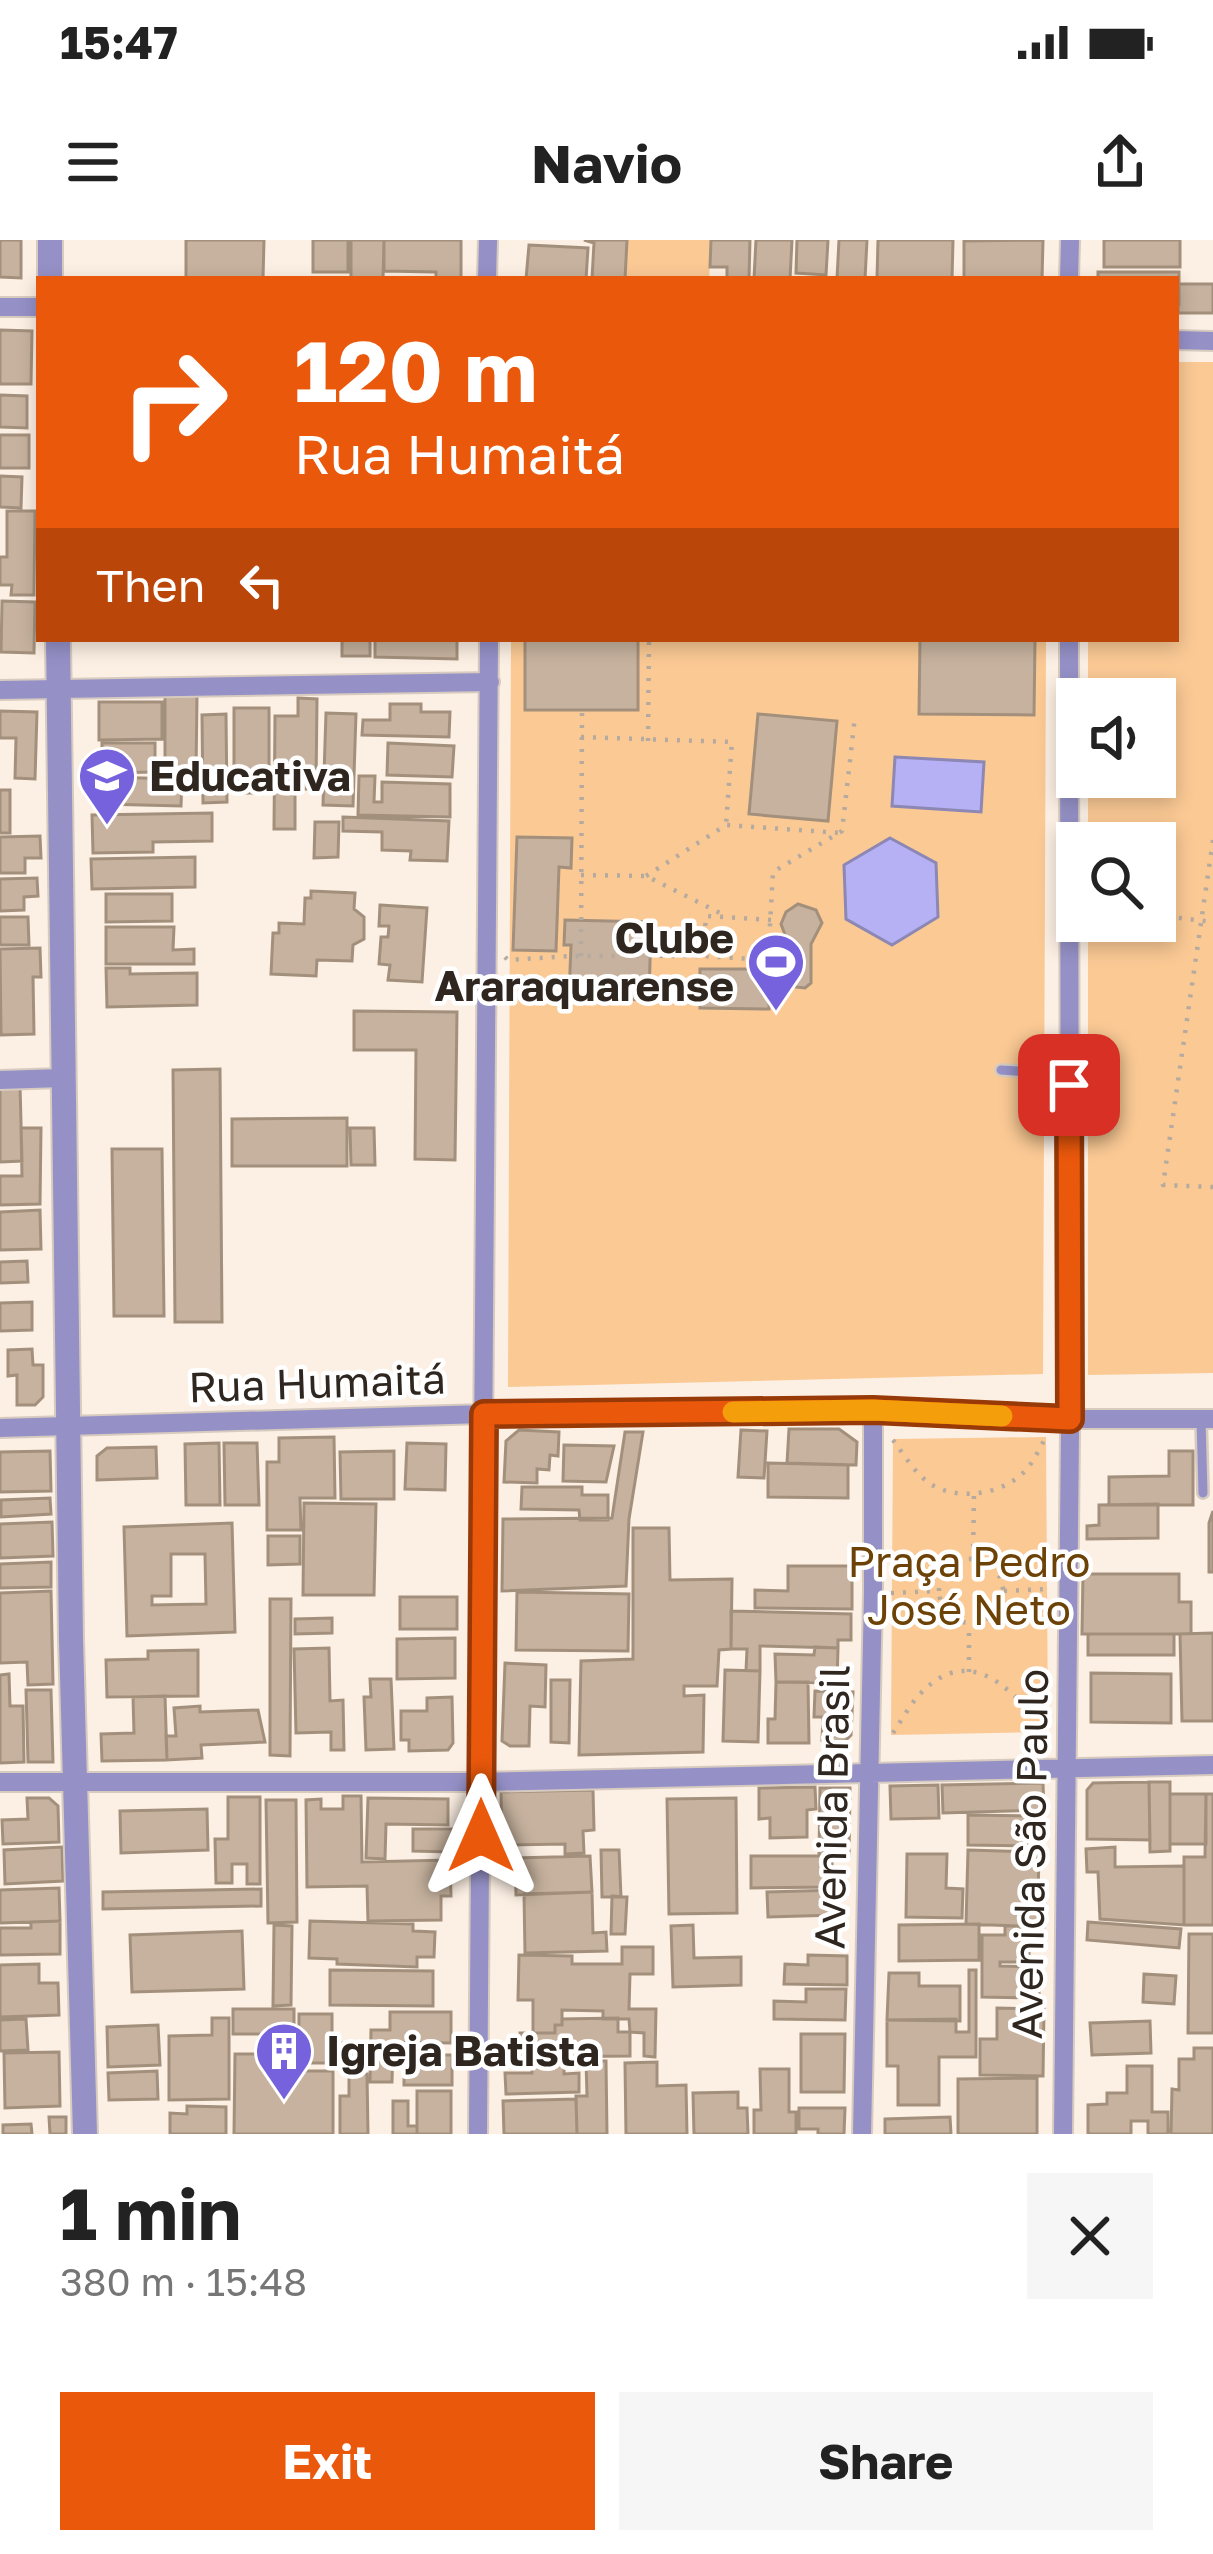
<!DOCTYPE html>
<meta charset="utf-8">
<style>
:root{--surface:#fff;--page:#f6f6f6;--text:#222;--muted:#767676;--accent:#ea580c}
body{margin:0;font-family:"Golos Text",sans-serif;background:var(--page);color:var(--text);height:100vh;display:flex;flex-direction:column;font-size:45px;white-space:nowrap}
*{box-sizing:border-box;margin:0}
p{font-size:39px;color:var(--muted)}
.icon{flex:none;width:66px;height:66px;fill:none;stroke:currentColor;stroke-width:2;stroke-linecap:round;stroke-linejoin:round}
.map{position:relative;height:1894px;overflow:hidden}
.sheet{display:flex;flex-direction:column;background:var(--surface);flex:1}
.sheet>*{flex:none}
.hud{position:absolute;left:36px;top:36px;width:1143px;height:366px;border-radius:0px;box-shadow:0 6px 18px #0003;background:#ea580c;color:#fff;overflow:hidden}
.fabs{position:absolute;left:1056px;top:438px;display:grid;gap:24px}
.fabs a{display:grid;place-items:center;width:120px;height:120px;border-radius:0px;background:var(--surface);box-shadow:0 6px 18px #0003;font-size:60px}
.pin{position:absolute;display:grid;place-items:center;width:102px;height:102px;color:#fff;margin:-51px;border-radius:24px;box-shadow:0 6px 18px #0006}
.me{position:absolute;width:132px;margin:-66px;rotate:0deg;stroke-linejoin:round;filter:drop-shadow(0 0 9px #0008)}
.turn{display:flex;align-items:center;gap:42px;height:252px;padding:0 60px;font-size:54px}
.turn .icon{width:156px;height:156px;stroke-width:2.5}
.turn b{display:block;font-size:84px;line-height:102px}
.then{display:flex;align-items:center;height:114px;padding:0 60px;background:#0003;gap:24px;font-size:45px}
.round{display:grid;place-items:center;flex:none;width:126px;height:126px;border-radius:0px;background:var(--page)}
.summary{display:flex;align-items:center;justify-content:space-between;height:204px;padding:0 60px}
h1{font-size:72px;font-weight:700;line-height:90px}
.primary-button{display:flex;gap:24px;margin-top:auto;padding:24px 60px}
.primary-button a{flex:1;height:138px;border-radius:0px;background:var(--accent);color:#fff;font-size:48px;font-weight:700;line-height:138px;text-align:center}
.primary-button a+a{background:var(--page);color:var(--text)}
.status{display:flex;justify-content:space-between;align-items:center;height:84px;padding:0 60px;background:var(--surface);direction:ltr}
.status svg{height:33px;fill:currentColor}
header{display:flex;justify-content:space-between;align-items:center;height:156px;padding:0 60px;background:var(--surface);font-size:54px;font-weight:700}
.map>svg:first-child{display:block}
.green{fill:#fac994}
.water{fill:#b6b1f4;stroke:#8d87b4;stroke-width:3}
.building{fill:#c6b29e;stroke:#a3907c;stroke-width:3;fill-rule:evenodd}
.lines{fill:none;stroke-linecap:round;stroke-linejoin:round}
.service-casing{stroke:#d7cbc0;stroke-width:14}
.minor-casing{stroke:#d7cbc0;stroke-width:22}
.tertiary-casing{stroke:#d7cbc0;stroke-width:28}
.path{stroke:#b5aaa0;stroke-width:4.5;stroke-dasharray:3 9;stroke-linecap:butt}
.service{stroke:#9591c7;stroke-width:9}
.minor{stroke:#9591c7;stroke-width:18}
.tertiary{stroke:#9591c7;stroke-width:24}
.route-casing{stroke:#983908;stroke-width:30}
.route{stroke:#ea580c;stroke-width:21}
.slow{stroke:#f59e0b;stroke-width:21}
.labels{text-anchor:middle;stroke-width:9;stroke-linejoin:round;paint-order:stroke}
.poi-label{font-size:42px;font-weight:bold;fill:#2e261f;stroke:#fff;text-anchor:start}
.street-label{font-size:42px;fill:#2e261f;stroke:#fff}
.park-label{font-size:42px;fill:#6c4207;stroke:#fff}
</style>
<div class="status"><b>15:47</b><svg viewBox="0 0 49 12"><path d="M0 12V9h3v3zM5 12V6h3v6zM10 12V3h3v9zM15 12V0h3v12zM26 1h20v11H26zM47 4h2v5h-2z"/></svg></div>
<header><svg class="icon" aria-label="menu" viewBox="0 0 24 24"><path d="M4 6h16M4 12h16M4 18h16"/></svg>Navio<svg class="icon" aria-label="share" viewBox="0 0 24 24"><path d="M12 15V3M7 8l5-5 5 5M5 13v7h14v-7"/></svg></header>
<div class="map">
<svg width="1213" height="1894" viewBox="0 0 1213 1894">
<rect width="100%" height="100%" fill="#fcefe3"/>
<path class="green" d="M627,0H711L709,39H625Z
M1176,122H1213V1133L1088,1135V681H1155V603H1088V537H1155V459H1088V399H1176Z
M511,399H1046L1043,1134L508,1147Z
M1046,1197L1048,1492L891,1495L893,1199Z"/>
<path class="water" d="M895,517L984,522L981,572L892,566Z
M890,598L936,623L938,677L892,705L846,679L844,625Z"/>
<path class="building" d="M0,0H21V38L0,37Z
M186,0H264L263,39H186Z
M313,0H348V32H313Z
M351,0H384L383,39H351Z
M384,0H461V39H436V32L384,31Z
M584,0H627L625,39H592L594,3Z
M711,0H750L749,39H727V27H710Z
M756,0H792L790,39H754Z
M797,0H828L826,35L796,33Z
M839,0H867L865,39H837Z
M878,0H953L952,39H877Z
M1043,0L1042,39H964V1Z
M1104,0H1180V27H1104Z
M529,5L588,8L586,39H526Z
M1098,32H1179V66L1176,39H1098Z
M1179,44H1213V73H1178Z
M0,90L32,91L31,144H0Z
M0,155L27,156V188L0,187Z
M0,195H29V228H0Z
M0,236L22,237L21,268L0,267Z
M7,271H35L34,355H11L12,345H0V317H7Z
M2,361L35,362L34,413L1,412Z
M342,399H370V416H342Z
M375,399H457V419L375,417Z
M525,399H638V470H525Z
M920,399H1035L1034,475L919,474Z
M165,455H197L196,534H165Z
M298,458L317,459L316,549H295V589H274L275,476H298Z
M99,462H162V499L99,500Z
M390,464H421V472H450L449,497L362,495L363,480H390Z
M234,468H269V553H234Z
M0,471L37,472L35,539L15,538L16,498H0Z
M326,473L356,474L353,566L323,565Z
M226,474L227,562L203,563L202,475Z
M758,474L837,481L828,581L749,574Z
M102,503H155V532L102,533Z
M388,503L454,506L452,537L387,535Z
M359,536H375L374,562H382V542L450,544V577L358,575Z
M101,537L182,539L181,566L101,564Z
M0,550H10V593H0Z
M212,573V601L153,602V612L93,613L92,575Z
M343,577L449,581L447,621L410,620L411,611L382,610V592L343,591Z
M315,582H339L338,617L314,618Z
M40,596L41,618H25V633H0V597Z
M517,597L572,598L571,628L559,627L556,711L513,710Z
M195,617V647L92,649L91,619Z
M37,638L38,656L24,657V670L0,671V639Z
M311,651L355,653L354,669L364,677V699L353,705L352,721L317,720L316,736L271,734L273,693H279V683L304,684L305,658H311Z
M106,654H172V681L106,682Z
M798,664L816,670L822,683L811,704V743L805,748L786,746L787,700L781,684L786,672Z
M380,665L427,668L422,742L388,740L390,725L379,724L381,697H388L389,686H379Z
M0,677H28L29,705H0Z
M565,680L651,682L649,760L569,758L571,705H564Z
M106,687H174L173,710L194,709V724H106Z
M40,708L41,737H33L34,794L1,795L0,709Z
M106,728H130V734L197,733V765L107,767Z
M700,729H769V769L700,768Z
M354,771L457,772L455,920L415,919L416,810H354Z
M220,829L222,1082H175L173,830Z
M0,845H20L22,921L0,922Z
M347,878V926H232V879Z
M21,888H41L40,964L0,965V936H22Z
M350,888H374L375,925H351Z
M112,909H162L164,1076H114Z
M40,970L41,1009L0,1010V972Z
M27,1021L28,1042L0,1043V1022Z
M32,1062V1090L0,1091V1063Z
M32,1109L33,1125H43V1157L35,1165H17V1135L8,1136V1110Z
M789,1189H839L857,1202L856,1225L787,1223Z
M519,1190L559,1192L558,1216L550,1215L549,1230L537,1229V1243L504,1242L506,1201Z
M741,1190L767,1191L764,1238L738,1237Z
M625,1192H643L629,1279L626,1346L502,1351L503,1279L612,1278Z
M334,1197L335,1258H300L301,1290H267V1222H279V1198Z
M219,1203L220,1265H186L185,1204Z
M224,1203H257L259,1265H225Z
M407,1203L446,1204L445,1250L405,1249Z
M564,1205L614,1206L606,1242L563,1241Z
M156,1207L157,1238L97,1240V1216L107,1208Z
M50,1211L51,1251L0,1252V1212Z
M394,1211V1259H341L340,1212Z
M1169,1211H1193V1265H1109V1237L1169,1236Z
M768,1223L848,1225V1258L768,1257Z
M522,1247H582V1255H608V1280H580L579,1270L521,1269Z
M50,1258L51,1274L1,1277V1260Z
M304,1263L376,1264L374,1355H303Z
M1158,1264V1298L1087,1299V1286L1099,1285V1265Z
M1213,1271V1332H1209V1283Z
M52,1282L53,1316L0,1318V1284Z
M232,1283L235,1392L127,1396L124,1287ZM171,1314H205L206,1364L152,1365V1356H171Z
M633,1288H669L670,1340L732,1339L731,1409L719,1410L717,1446H684V1456L704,1455L703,1512L579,1515L581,1421L633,1419Z
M268,1296H300V1324L268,1325Z
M51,1322V1347L0,1348V1324Z
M788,1326H852V1369L755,1368V1350L788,1351Z
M1083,1334H1179V1362H1191V1394H1082Z
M51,1351L53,1444L28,1445L27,1422L0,1423V1353Z
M517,1352L629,1354L628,1411L516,1410Z
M400,1357H457V1389H400Z
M270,1359H291L290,1516L270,1515Z
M731,1371L851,1374V1400H838V1408L760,1406V1431H746L747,1409H731Z
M332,1378V1393L295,1394V1379Z
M1213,1393V1481H1182L1180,1394Z
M1088,1394H1174V1415H1088Z
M455,1398V1438L397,1439V1399Z
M815,1407L838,1408L837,1443L776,1442L775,1414L814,1415Z
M329,1408L330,1461L343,1460L344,1510H331V1492L296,1493L294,1409Z
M198,1410V1456L107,1457L106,1420L148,1419V1411Z
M505,1423L546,1425L545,1467L530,1466L529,1506H510L502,1501Z
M725,1430L760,1431L758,1502L723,1501Z
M1091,1433L1171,1434V1483L1091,1482Z
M9,1434L10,1466H23L24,1522L0,1523V1435Z
M370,1439H391L394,1509L366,1510L364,1457H371Z
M551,1440H570L569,1503L551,1502Z
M776,1442H808L809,1503H768V1479H775Z
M26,1450H51L53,1522H28Z
M815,1451L853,1452L851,1495L845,1501L822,1500L823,1477H814Z
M165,1456L167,1520L102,1521L101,1494L134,1493L133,1457Z
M452,1457L453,1503L448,1510L409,1511V1500H401V1471H427V1458Z
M200,1466V1472L258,1470L265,1502L201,1505L202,1518L167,1520L166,1496H176L174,1468Z
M1149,1542L1150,1600L1087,1599V1550L1093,1543Z
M1149,1542H1170V1611L1150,1612Z
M1043,1543L1044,1570L943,1573L942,1545Z
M938,1545L939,1578L891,1579L890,1546Z
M815,1547L816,1569L807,1570V1597L770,1598V1578L759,1579V1548Z
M820,1548H850L849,1616L819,1615Z
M593,1550L594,1590L583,1591L584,1613L565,1614V1604L502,1605L501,1552Z
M1170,1554H1206V1604H1170Z
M1206,1554H1213V1685H1184V1617H1205Z
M343,1556H361L362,1622L450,1620L451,1656H441V1680L368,1681L367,1646L307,1647L306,1560L321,1559V1569H343Z
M228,1557H260V1644H247V1624H232V1643H216L215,1599H228Z
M27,1558H49L58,1566L59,1602L3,1604L2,1580L28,1579Z
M368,1558L448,1559V1585L386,1584L385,1619L366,1618Z
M736,1558L737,1673L669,1674L667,1559Z
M266,1560H296L297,1682L268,1683Z
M207,1569L208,1610L121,1613L120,1571Z
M968,1575L1041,1576L1040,1606L968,1605Z
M413,1589H452L451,1612L413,1611Z
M62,1607L63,1641L5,1644L4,1610Z
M1115,1607V1627L1184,1626V1685L1100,1679L1098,1632H1087L1086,1609Z
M601,1610H619L621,1657H602Z
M968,1610L1039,1612L1038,1659H1045L1044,1687L966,1684Z
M907,1614H947L946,1648L963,1649L962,1678L906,1677Z
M590,1616L592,1652L516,1655L515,1618Z
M751,1616H832V1647L751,1648Z
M59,1648L60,1681L0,1683V1650Z
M261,1649V1666L103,1669V1652Z
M837,1650V1675L768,1677L767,1652Z
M592,1652L593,1693L606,1692L607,1711L525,1713L524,1654Z
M612,1656L627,1657L625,1694H611Z
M60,1681V1714L0,1715V1688H31V1682Z
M310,1681L413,1684V1691L435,1692L434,1717H417V1727L337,1724V1719L309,1718Z
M1088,1682L1181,1689L1179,1708L1087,1700Z
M979,1684V1720L899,1721V1685Z
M274,1685L292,1686L291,1765L273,1766Z
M693,1685L694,1718L741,1717V1745L673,1747L671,1686Z
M1005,1686H1029V1722H1000V1726L1039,1727V1758L982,1757V1695H1005Z
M242,1691L244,1749L132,1752L130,1695Z
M1189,1694H1213V1793H1188Z
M622,1707H653V1734H630L629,1769H656L655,1817L644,1816V1793L630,1792L629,1779H603V1771L562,1770V1785H555V1793H533V1760H518L519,1715L572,1716V1724H622Z
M808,1715L847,1716V1745L784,1744L785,1724L808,1725Z
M39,1724V1743H58L59,1775L0,1777V1725Z
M330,1730L433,1731V1766L330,1765Z
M969,1730H976V1817H939V1865H898V1826H887V1780L956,1779V1792H969Z
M889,1733H919V1746H960V1781L887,1780Z
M1144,1734L1176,1736L1174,1764L1143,1762Z
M806,1749H846L845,1780L774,1779V1761L806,1762Z
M997,1768L1044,1769L1043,1836L980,1835V1799H997Z
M233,1769H294V1794H233Z
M390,1772H451V1803L393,1802L392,1842H370L371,1790H390Z
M299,1774H332V1803H364V1823H311V1809H299Z
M212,1778H229V1859L169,1860V1796L212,1795Z
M618,1778V1792H630V1816L520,1817V1793H555V1785H562V1779Z
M26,1779L28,1810L0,1811V1780Z
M1150,1781L1151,1813L1092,1815L1090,1783Z
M158,1785L160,1825L108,1827L107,1787Z
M801,1794H845L844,1852H801Z
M1194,1808H1213V1894H1171L1172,1849L1179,1850V1819H1194Z
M59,1812L60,1866L5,1868L4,1813Z
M235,1814H285V1831H333V1894H234Z
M404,1815H452V1845H404Z
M586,1821H606L607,1894H577L576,1856H587Z
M564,1822V1834L579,1833V1852L506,1854L505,1833H532V1823Z
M657,1822V1846L686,1845L687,1894H626L625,1823Z
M1127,1826H1152V1872H1168V1894H1148V1881H1131V1894H1088V1865L1107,1864V1853H1127Z
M760,1829H789V1872H796V1894H754V1870H761Z
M157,1831L158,1859L109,1860L108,1833Z
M349,1834H367L368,1894H340V1856H349Z
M1037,1838V1894H958V1839Z
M417,1851H451V1894H417Z
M738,1852V1868H747L748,1894H694L693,1853Z
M576,1859L577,1894H504L503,1861Z
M393,1861H408V1886H417V1894H393Z
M187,1866L226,1867V1894H170V1873L187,1874Z
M799,1868H845L844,1894H818V1889H799Z
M49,1877H66V1894H50Z
M950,1877L951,1894H885V1879Z
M31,1884L32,1894H3V1885Z"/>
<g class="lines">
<g class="service-casing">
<path id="service" d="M1001,830L1031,832L1069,845
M1201,1179L1203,1253"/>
</g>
<g class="minor-casing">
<path id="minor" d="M487,39L488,0
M1069,39L1070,0
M0,67H39
M1176,100L1213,101
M0,450L490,442
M0,840L62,838
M0,1188L484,1174L873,1170L1070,1179H1213
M0,1542H481L1213,1525
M478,1894L489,399
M862,1894L873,1353V1170
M1063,1894L1070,1191L1069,399"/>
</g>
<g class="tertiary-casing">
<path id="tertiary" d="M50,0V39
M58,399L71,1400L85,1894"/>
</g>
<path class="path" d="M581,497L732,502L726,585
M648,501L649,399
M1213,600L1163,945L1213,947
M581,635L646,636L726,676
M646,636L726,585L841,593
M1155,675L1213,682
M771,680L706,676L703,716L768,720L773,632L842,591L855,476
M581,716L582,470
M505,717L508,720L571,716H702
M893,1200C902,1212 911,1227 922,1237C947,1263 1001,1257 1025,1231C1033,1223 1039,1209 1045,1199
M939 1351a32 32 0 1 1 64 0a32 32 0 1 1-64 0Z
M973,1319L974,1253
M1004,1351L1046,1349
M891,1353L939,1351
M969,1432V1384
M893,1493C902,1480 910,1464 921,1453C971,1401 1014,1452 1046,1491"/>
<use href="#service" class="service"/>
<use href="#minor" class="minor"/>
<use href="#tertiary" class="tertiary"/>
</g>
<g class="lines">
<g class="route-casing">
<path id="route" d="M481,1596L484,1174L873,1170L1070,1179L1069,845"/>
</g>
<use href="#route" class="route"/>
<path class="slow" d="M733,1172L873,1170L1002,1176"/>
</g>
<defs>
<g id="school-pin" transform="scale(3)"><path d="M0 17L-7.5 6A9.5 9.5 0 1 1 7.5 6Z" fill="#7762dd" stroke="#fff"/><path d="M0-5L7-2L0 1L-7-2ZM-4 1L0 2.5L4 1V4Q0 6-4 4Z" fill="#fff"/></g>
<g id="stadium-pin" transform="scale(3)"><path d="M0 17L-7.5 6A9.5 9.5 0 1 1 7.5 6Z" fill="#7762dd" stroke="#fff"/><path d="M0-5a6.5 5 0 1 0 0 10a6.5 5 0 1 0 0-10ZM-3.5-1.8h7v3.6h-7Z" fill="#fff"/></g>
<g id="building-pin" transform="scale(3)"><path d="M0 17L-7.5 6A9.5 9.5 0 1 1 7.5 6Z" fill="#7762dd" stroke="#fff"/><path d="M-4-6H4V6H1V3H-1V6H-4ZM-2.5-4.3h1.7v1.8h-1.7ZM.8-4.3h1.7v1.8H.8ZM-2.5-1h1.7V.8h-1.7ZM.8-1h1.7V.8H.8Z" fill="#fff"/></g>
</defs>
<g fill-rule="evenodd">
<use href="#school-pin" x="107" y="536"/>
<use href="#stadium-pin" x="776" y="722"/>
<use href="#building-pin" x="284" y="1811"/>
</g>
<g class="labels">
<g class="poi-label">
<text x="149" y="551">Educativa</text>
<text x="734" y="713" text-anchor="end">Clube<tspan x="734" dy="48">Araraquarense</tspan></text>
<text x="326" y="1826">Igreja Batista</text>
</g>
<g class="street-label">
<text transform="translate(317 1143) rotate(-2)" y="15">Rua Humaitá</text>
<text transform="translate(832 1567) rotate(-89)" y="15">Avenida Brasil</text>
<text transform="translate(1030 1614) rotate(-89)" y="15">Avenida São Paulo</text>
</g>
<g class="park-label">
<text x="969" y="1337">Praça Pedro<tspan x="969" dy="48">José Neto</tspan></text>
</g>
</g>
</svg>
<div class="fabs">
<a><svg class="icon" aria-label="sound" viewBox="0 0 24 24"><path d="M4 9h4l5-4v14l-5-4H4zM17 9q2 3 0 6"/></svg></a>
<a><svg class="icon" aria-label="search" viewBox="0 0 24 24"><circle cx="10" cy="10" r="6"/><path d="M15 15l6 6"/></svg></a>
</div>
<div class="pin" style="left:1069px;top:845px;background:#d93025"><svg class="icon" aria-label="arrive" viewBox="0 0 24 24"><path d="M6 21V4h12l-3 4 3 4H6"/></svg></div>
<svg class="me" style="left:481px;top:1596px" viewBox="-20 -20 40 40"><path d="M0-17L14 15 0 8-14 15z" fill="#ea580c" stroke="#fff" stroke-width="4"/></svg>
<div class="hud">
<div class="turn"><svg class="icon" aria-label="right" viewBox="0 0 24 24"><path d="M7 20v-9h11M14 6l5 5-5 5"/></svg><div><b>120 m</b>Rua Humaitá</div></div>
<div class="then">Then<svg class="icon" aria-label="left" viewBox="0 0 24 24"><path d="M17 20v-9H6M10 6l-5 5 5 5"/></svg></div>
</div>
</div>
<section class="sheet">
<div class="summary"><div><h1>1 min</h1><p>380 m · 15:48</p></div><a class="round"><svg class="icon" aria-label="close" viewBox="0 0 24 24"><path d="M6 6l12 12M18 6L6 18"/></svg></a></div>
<div class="primary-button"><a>Exit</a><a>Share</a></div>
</section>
